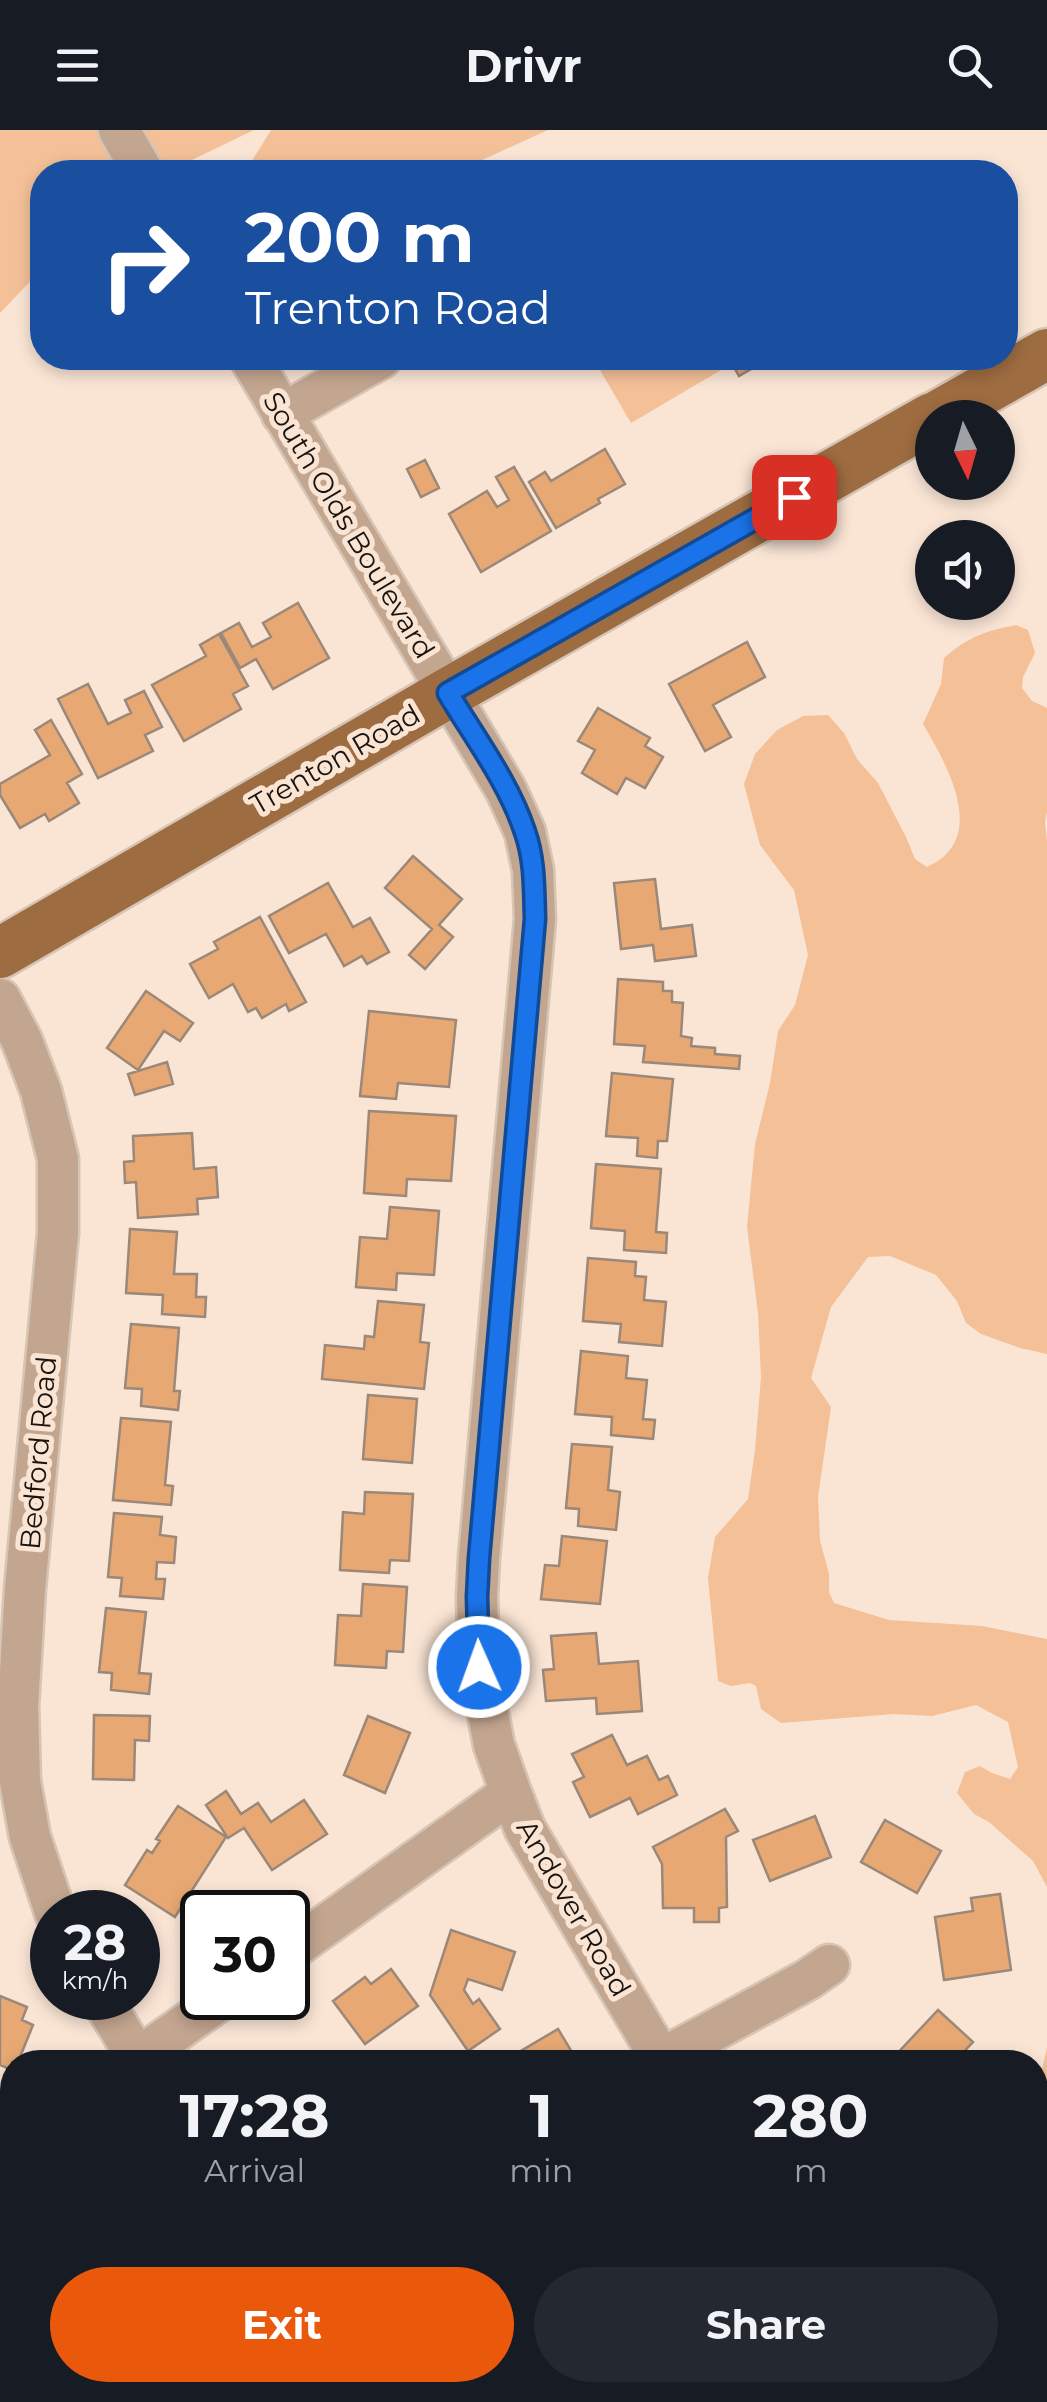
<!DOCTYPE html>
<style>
:root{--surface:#171b24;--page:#242831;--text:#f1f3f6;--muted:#9ea1a6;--accent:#ea580c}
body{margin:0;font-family:Montserrat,sans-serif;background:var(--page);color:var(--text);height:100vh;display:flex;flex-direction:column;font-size:38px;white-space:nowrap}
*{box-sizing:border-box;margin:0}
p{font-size:32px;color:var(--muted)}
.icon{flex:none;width:55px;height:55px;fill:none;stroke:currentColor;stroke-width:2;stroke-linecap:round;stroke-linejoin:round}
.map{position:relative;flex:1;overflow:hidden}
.side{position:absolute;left:0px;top:1920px;width:1048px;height:352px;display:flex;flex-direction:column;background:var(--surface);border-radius:40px 40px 0 0;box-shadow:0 5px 15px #0003}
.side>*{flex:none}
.banner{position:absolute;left:30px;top:30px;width:988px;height:210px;border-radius:40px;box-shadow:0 5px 15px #0003;background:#1a4fa0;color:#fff;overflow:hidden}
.needle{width:65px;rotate:175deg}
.controls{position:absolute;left:915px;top:270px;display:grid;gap:20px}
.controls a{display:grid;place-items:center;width:100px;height:100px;border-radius:50%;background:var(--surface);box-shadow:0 5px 15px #0003;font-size:50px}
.speed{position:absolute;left:30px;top:1760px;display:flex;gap:20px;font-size:50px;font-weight:700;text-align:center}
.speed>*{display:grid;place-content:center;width:130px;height:130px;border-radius:50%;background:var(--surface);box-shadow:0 5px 15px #0003;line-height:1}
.speed small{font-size:25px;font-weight:400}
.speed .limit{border:5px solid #111;border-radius:15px;background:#fff;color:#111}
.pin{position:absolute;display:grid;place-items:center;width:85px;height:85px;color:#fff;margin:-42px;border-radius:20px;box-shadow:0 5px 15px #0006}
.me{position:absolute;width:110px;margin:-55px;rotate:358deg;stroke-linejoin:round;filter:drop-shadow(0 0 8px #0008)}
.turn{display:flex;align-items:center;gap:35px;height:210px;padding:0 50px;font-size:45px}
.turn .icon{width:130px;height:130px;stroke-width:2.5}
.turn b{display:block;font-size:70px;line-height:85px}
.eta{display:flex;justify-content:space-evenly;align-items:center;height:170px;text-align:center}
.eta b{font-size:60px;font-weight:700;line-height:70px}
.primary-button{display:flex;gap:20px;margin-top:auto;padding:20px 50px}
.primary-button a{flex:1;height:115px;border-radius:60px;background:var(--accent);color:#fff;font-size:40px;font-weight:700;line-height:115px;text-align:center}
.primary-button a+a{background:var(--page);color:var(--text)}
header{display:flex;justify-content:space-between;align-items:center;height:130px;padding:0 50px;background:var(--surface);font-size:45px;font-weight:700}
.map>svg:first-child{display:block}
.green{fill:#f3c098}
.building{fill:#e7a873;stroke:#9b8879;stroke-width:2.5}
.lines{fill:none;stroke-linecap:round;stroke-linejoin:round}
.minor-casing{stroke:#d6c4b5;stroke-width:45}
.major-casing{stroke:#d6c4b5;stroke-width:55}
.minor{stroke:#c3a690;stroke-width:40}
.major{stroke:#9e6c41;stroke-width:50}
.route-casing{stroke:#114b97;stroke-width:25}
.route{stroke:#1a73e8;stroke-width:18}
.labels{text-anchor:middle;stroke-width:10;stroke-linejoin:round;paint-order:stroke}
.street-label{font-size:28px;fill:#1b140e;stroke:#fae5d5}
</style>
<header><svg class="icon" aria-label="menu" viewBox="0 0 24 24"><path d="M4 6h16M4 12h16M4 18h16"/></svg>Drivr<svg class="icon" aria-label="search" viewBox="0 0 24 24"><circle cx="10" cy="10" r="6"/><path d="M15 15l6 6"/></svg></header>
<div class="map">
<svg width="1047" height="2272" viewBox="0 0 1047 2272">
<rect width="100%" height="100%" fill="#fae5d5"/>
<path class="green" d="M0,0H254L167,42H42V139L0,183Z
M271,0H548L469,36L471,42H245Z
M593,228H723L728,236L631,293Z
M1016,495L1028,500L1035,523L1023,547L1022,558L1032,571L1047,578V682L1045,692L1047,712V1224L1020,1218L981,1204L966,1193L957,1171L936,1145L890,1126L868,1127L831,1177L811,1248L831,1277L818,1367L820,1410L829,1444V1462L834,1473L889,1490L982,1496L1047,1509V1757L1033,1731L989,1692L974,1684L957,1663L965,1642L980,1636L992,1643L1010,1649L1018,1637L1008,1592L976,1575L932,1586L894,1584L781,1593L761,1579L756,1556L750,1553L731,1556L718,1551L708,1448L715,1407L748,1369L755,1320L761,1247L758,1183L747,1097L755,1014L770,953L778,901L795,875L808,825L794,760L760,715L744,654L755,624L777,600L803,586L828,585L844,603L857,629L878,653L906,707L915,729L927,737C990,709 947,635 923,594L941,554L944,528C968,507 985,501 1016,495Z
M1047,1917V2272H998L1000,2260H1035V1972Z"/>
<path class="building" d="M729,228H770L739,246Z
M605,319L625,354L598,369L600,373L556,398L529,352L545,342L551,351Z
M425,330L439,358L421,367L407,339Z
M514,337L551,401L481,442L449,384L487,361L497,377L509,370L496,347Z
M298,473L329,528L273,559L256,529L240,538L221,503L239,493L252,517L271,507L263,493Z
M219,504L248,556L233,564L241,579L184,611L152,555L206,526L200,515Z
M747,512L765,547L713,575L731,607L705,621L669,554Z
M88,554L108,594L131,583L125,570L144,561L162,597L145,605L153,621L98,648L58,569Z
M598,578L650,608L645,616L663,627L645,658L626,648L617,664L582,643L595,620L578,611Z
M51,590L82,644L67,653L79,673L49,691L45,684L20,698L0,665V654L50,625L35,600Z
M413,726L462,769L439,795L453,807L425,839L409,825L432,799L385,758Z
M655,749L661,799L692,795L696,826L655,831L653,815L621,819L614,753Z
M328,753L353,797L370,788L389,822L367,834L362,826L344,836L326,804L289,823L269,786Z
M260,787L306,872L289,881L286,874L262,888L256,878L248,882L233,854L209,868L190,834L218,819L214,812Z
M618,849L663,852V861H672V872L683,873L681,906L692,908L691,916L715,918V924L740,926L739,939L643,932L645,916L614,914Z
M146,861L193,893L180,911L164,901L138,940L107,918Z
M369,881L456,890L449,957L398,953L396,969L360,966Z
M167,932L173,954L135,965L128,944Z
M612,943L673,949L667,1011H658L657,1028L637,1026L638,1008L606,1006Z
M369,981L456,986L451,1051L407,1049L406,1066L364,1063Z
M192,1003L194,1039L216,1037L218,1067L197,1069L198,1084L138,1088L136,1052L125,1053L124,1032L134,1031L133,1006Z
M596,1034L661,1039L656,1102L667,1103L666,1123L624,1120L625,1101L591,1098Z
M390,1077L439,1081L434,1145L397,1143L396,1160L356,1157L360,1107L387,1109Z
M130,1099L177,1102L174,1144H197L196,1167H206L205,1187L162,1184L163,1165L126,1163Z
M588,1128L636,1132L635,1146L646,1147L644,1170L666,1172L662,1216L619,1212L621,1194L583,1191Z
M378,1171L424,1175L420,1212L429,1213L424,1259L322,1249L325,1215L364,1219L365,1206L374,1207Z
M131,1194L179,1198L174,1261H180L178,1280L141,1276L142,1259L125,1258Z
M581,1221L628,1226L626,1248L647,1250L643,1289L655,1290L653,1309L611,1305L612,1287L575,1284Z
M368,1265L417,1269L412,1333L363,1329Z
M121,1288L171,1292L165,1355L173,1356L171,1375L113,1370Z
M572,1314L612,1317L608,1360L620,1362L616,1400L578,1396L579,1379L566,1378Z
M365,1362L413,1364L409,1431L390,1430L389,1443L340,1440L343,1382L364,1384Z
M114,1383L162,1387L160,1405L176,1407L174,1433L157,1432L156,1449H165L163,1469L120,1466L122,1448L108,1447Z
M562,1406L607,1411L600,1474L541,1469L545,1435L559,1436Z
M363,1454L407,1457L403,1522L387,1521L386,1538L335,1535L338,1485L361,1486Z
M106,1478L146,1482L139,1543L151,1544L149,1564L111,1560L112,1543L99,1542Z
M596,1503L599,1534L638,1531L642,1581L597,1584L596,1568L546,1571L543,1540L554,1539L551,1506Z
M94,1585L150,1586L149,1611L135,1610L134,1650L93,1649Z
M368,1586L410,1603L385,1663L344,1645Z
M612,1605L627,1635L647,1626L659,1650L668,1646L677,1665L638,1684L630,1668L590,1687L573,1652L584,1647L572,1624Z
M226,1661L241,1684L258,1673L271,1692L304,1670L327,1704L272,1740L244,1698L228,1708L206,1675Z
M178,1676L226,1707L175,1787L125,1755L147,1720L152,1723L160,1711L156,1709Z
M725,1679L738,1701L726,1707L727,1777L719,1778V1792H694V1778H663L662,1734L653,1717Z
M815,1686L831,1727L770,1751L753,1710Z
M885,1690L941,1721L917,1763L861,1732Z
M1000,1764L1011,1840L944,1850L935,1787L973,1781L971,1768Z
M451,1800L515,1822L502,1860L468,1849L464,1860L473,1874L479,1869L500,1899L468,1921L430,1865Z
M391,1839L418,1876L365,1914L333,1871L365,1847L371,1854Z
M0,1866L27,1877L22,1890L33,1895L18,1932H12V1940L0,1935Z
M938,1880L973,1912L954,1932H896L892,1929Z
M558,1899L578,1932H502Z
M12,2112V2165L0,2174V2121Z
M228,2260L230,2272H185L182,2261Z
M371,2260H433L434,2272H373Z
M845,2260H917V2272H845Z"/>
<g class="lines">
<g class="minor-casing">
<path id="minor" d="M119,0L143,42
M250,228L506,660L525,702L533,740L535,789L479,1428L477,1467L479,1537L494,1615L511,1663L525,1699L663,1932
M282,284L381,228
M0,869L22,911L41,961L58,1029V1103L25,1459L18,1576L20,1651L30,1707L55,1782
M288,1822L511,1663
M101,1868L140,1932
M661,1929L807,1850L829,1835
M132,1932L223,1868
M0,2024L12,2016
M298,2260L299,2272
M767,2260V2272"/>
</g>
<g class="major-casing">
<path id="major" d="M934,288L1047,224
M0,823L448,563L932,288"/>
</g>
<use href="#minor" class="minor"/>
<use href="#major" class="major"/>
</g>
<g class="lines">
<g class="route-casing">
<path id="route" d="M479,1537L477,1467L479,1428L535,789C534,760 535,730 525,702C509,653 475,608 448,563L794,367"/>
</g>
<use href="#route" class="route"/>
</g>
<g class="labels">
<g class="street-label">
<text transform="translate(349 395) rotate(59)" y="10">South Olds Boulevard</text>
<text transform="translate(335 629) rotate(-30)" y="10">Trenton Road</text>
<text transform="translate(38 1323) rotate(-85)" y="10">Bedford Road</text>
<text transform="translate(574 1778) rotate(60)" y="10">Andover Road</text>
</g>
</g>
</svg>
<div class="controls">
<a><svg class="needle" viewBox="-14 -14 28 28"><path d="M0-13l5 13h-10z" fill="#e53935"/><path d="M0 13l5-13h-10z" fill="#9ea1a6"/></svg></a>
<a><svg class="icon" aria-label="sound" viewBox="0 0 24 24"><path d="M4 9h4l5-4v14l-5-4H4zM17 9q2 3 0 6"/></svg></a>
</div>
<div class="speed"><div>28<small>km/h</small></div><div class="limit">30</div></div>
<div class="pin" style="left:794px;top:367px;background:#d93025"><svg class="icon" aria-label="arrive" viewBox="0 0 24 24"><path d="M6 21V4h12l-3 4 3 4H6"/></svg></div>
<svg class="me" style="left:479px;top:1537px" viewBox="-20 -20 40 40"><circle r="17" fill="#1a73e8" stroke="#fff" stroke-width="3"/><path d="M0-11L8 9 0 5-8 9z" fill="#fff"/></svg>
<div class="banner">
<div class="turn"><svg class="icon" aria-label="right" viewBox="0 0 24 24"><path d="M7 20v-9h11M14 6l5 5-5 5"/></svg><div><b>200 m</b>Trenton Road</div></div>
</div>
<section class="side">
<div class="eta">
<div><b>17:28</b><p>Arrival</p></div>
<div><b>1</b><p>min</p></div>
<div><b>280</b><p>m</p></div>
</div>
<div class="primary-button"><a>Exit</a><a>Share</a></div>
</section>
</div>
